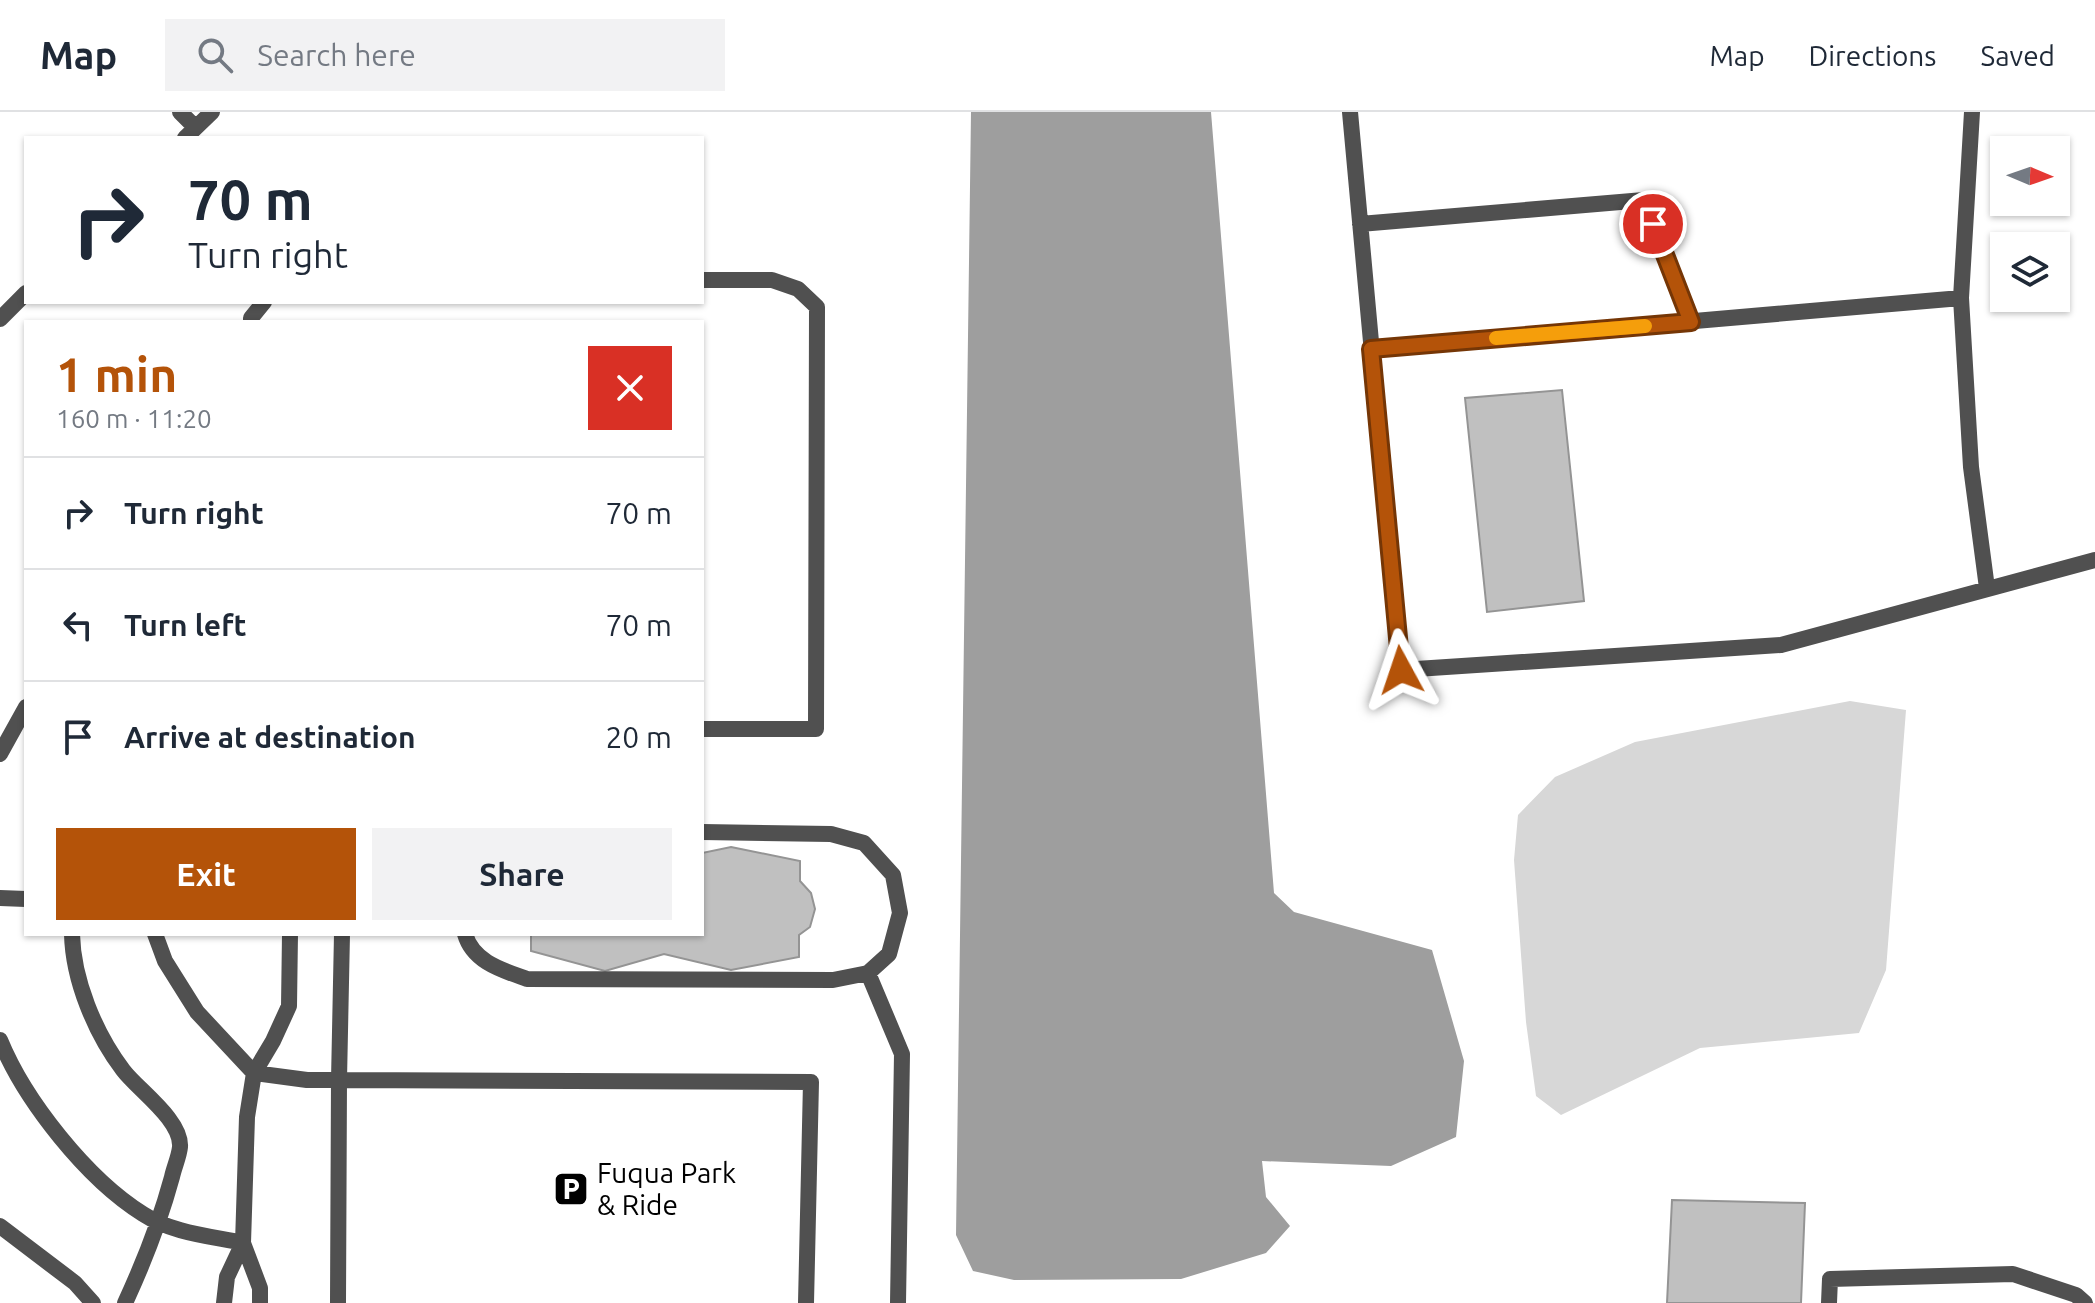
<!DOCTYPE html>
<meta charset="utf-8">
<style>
:root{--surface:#fff;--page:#f2f2f3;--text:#1f2937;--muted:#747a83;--line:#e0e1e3;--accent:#b45309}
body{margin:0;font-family:Ubuntu,sans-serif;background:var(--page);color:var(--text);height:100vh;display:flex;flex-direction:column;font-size:30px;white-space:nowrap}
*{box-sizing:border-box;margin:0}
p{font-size:26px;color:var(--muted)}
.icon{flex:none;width:44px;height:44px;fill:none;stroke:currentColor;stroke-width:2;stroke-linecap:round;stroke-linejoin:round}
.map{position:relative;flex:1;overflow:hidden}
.drawer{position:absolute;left:24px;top:208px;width:680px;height:616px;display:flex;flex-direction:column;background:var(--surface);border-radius:0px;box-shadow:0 2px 6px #0004}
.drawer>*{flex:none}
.top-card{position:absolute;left:24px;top:24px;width:680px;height:168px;border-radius:0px;box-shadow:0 2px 6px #0004;background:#fff;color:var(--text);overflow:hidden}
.needle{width:52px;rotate:92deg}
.buttons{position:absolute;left:1990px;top:24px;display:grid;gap:16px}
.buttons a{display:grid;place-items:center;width:80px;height:80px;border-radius:0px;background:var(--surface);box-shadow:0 2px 6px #0004;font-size:40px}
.pin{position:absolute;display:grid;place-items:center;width:68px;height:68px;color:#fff;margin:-34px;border:4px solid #fff;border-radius:50%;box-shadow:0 2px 8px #0007}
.me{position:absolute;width:88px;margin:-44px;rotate:355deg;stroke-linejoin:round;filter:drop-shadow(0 0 6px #0008)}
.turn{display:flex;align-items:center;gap:28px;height:168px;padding:0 32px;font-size:36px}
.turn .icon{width:104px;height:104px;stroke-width:2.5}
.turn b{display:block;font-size:56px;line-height:68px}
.round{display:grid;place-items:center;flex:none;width:84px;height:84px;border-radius:0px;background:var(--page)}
.headline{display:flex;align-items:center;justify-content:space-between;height:136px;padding:0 32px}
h1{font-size:48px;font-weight:700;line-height:60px;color:var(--accent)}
.primary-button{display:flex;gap:16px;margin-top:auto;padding:16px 32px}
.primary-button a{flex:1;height:92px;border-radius:0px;background:var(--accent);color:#fff;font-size:32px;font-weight:700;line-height:92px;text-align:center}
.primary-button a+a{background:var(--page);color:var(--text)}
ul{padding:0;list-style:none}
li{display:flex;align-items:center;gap:24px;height:112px;padding:0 32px;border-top:2px solid var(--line)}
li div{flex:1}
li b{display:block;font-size:30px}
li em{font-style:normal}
header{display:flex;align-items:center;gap:48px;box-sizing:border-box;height:112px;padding:0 40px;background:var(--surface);border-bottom:2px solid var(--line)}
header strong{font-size:38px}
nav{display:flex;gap:44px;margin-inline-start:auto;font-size:28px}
.search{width:560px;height:72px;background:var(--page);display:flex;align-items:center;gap:20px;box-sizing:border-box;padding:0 28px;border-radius:0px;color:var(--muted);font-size:30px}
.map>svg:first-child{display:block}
.green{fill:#d7d7d7}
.water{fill:#9e9e9e}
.building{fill:#c0c0c0;stroke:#949494;stroke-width:2}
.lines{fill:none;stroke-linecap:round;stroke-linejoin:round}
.service{stroke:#505050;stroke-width:16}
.route-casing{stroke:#753606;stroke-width:20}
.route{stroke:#b45309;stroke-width:14}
.slow{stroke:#f59e0b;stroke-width:14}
.labels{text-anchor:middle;stroke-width:6;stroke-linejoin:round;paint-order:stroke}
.poi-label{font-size:28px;fill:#000;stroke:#fff;text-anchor:start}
</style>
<header>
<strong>Map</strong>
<div class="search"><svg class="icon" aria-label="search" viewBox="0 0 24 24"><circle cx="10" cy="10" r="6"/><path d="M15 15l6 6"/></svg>Search here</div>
<nav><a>Map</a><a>Directions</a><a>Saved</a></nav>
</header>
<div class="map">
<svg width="2095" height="1191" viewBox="0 0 2095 1191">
<rect width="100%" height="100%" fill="#fff"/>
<path class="green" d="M1850,589L1906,598L1886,858L1859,921L1700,936L1561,1003L1536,984L1526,910L1514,748L1518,703L1555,665L1635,630Z"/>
<path class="water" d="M971,0H1211L1274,781L1294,800L1432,838L1464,949L1456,1025L1391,1054L1262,1049L1266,1085L1290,1114L1266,1141L1181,1167L1014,1168L973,1159L956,1123Z"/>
<path class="building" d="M1562,278L1584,489L1487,500L1465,286Z
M731,735L800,749V769L811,781L815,797L810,815L799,823V845L731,858L664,842L605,859L531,839V822H702V741Z
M1672,1088L1805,1091L1801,1191H1667Z"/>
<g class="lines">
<path class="service" d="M180,0L195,15
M1350,0L1401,558L1781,533L2095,448
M1972,0L1961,186L1971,355L1987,476
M185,26L212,0
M1360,112L1644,88L1691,210
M702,168H772L798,177L817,195L816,617H702
M0,207L26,181
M251,210V206L264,190
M1371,237L1961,186
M0,642L26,595
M0,786L26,787
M72,822C73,868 95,921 123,958C138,978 182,1008 180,1035C179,1045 174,1055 172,1065C160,1109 144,1150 125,1191
M155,822L165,849L197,900L254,961L307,968H339L342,822
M465,822C473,850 502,858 527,867L833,868L868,861L889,842L900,801L893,763L864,731L831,722L702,720
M868,861L902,942L898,1191
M0,928C25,989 87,1067 143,1102C172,1121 209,1124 243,1131
M0,1114L75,1171L93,1191
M224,1191L227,1165L243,1131
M260,1191V1176L243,1131L247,1005L254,961L273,929L289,894L290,822
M338,1191L339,968L811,970L806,1191
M1829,1191L1830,1167L2013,1162L2076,1183L2085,1191"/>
</g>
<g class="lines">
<g class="route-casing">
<path id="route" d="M1401,558L1371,237L1691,210L1653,112"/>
</g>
<use href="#route" class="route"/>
<path class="slow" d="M1496,226L1645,214"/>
</g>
<defs>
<g id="parking-square" transform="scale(1.8)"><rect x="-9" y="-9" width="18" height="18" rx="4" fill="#000" stroke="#fff"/><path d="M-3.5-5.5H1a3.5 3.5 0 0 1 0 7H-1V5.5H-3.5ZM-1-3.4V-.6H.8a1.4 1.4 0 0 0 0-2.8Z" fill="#fff"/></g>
</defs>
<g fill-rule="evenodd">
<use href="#parking-square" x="571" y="1077"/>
</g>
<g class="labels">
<g class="poi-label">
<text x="597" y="1071">Fuqua Park<tspan x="597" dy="32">&amp; Ride</tspan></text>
</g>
</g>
</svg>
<div class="buttons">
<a><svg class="needle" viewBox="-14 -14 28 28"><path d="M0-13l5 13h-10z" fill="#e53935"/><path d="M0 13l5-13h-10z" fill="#747a83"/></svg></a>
<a><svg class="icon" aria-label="layers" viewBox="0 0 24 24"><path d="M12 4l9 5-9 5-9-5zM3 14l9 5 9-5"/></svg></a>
</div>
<div class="pin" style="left:1653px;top:112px;background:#d93025"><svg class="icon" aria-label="arrive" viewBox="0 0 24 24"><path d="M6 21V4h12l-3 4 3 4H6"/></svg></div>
<svg class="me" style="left:1401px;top:558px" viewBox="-20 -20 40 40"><path d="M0-17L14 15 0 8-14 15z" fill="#b45309" stroke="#fff" stroke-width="4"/></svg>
<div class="top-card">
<div class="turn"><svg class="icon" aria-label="right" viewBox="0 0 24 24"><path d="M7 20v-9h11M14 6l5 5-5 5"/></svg><div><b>70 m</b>Turn right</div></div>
</div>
<section class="drawer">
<div class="headline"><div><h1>1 min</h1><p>160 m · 11:20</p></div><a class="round" style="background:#d93025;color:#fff"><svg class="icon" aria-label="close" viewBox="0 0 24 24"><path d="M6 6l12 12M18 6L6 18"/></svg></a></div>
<ul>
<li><svg class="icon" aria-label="right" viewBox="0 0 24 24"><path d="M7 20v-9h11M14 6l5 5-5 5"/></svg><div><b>Turn right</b></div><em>70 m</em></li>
<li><svg class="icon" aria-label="left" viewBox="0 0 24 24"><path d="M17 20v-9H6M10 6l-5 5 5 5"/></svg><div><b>Turn left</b></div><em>70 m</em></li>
<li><svg class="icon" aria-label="arrive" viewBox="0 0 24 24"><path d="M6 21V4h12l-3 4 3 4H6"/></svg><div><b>Arrive at destination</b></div><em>20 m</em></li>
</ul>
<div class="primary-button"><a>Exit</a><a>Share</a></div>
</section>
</div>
